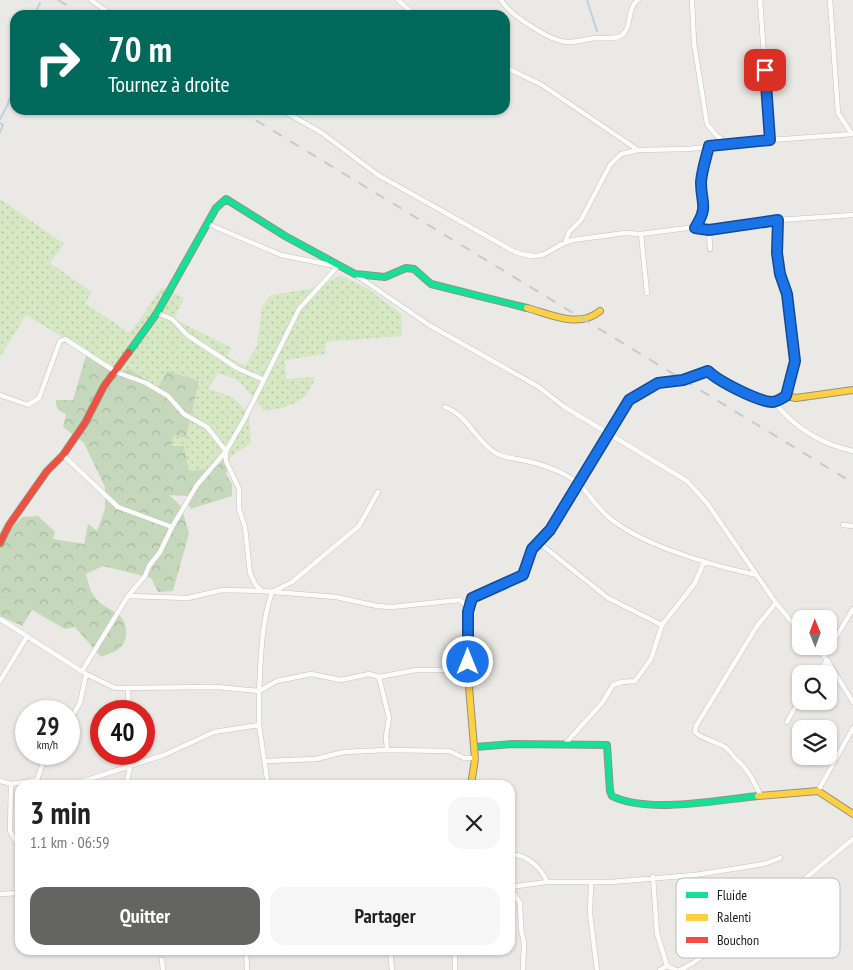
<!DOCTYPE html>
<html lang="fr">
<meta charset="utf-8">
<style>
:root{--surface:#fff;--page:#f6f6f6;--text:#222;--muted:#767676;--accent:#646462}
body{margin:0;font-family:"PT Sans Narrow",sans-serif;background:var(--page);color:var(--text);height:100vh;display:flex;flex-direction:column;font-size:19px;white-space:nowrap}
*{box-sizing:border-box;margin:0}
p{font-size:16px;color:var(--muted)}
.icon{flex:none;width:28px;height:28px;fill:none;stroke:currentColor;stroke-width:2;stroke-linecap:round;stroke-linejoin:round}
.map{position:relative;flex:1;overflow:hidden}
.sheet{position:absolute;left:15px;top:780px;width:500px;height:175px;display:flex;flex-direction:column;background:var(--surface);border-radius:15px;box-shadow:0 1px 4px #0004}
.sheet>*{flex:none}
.top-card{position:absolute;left:10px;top:10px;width:500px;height:105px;border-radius:15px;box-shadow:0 1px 4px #0004;background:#00695c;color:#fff;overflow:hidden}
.needle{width:32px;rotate:359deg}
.controls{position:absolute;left:792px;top:610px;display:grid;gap:10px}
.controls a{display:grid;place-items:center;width:45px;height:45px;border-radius:10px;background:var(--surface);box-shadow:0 1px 4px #0004;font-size:25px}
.speed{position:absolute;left:15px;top:700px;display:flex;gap:10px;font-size:25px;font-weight:700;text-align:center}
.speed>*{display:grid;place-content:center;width:65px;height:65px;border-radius:50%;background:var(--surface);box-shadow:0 1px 4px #0004;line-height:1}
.speed small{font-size:12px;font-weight:400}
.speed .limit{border:8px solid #d22;background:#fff;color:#111}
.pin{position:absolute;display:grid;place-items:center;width:42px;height:42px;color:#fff;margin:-21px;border-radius:10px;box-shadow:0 2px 8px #0006}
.me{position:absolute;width:55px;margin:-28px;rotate:0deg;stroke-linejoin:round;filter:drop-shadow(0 0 4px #0008)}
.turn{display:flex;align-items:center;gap:18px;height:105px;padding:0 15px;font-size:22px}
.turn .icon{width:65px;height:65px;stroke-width:2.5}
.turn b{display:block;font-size:35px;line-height:42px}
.round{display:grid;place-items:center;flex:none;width:52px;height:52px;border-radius:15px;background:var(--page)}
.summary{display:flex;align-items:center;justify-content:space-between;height:85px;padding:0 15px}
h1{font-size:30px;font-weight:700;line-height:38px}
.action{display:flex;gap:10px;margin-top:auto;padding:10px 15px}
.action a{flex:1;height:58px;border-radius:15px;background:var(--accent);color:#fff;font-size:20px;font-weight:700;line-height:58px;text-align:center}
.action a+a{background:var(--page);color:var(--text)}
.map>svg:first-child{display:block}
.grass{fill:url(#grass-dots)}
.forest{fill:url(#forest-crowns)}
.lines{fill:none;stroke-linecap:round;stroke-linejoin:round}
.stream{stroke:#b8d5dd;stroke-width:2}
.street-casing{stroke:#c3c2c1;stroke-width:5.5}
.fast-casing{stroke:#91937e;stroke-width:8}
.slow-casing{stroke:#91937e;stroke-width:8}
.jam-casing{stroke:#91937e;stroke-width:8}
.street{stroke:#fcfcfb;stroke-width:4.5}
.fast{stroke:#16e098;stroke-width:6}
.slow{stroke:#ffcf43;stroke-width:6}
.jam{stroke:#f24e42;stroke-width:6}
.rail{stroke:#c9c9c8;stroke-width:2;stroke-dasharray:10 10;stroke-linecap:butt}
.route-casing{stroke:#114b97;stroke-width:12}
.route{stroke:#1a73e8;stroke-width:9}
.key{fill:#fff;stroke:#bbb;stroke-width:1}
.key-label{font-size:14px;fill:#1c1c1c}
</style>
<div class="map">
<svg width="853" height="970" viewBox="0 0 853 970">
<defs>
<pattern id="grass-dots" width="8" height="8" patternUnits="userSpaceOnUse" patternTransform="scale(1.25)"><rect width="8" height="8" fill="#d6e7c4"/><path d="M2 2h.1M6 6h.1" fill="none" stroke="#b7c6a8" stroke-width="1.8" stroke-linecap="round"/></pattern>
<pattern id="forest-crowns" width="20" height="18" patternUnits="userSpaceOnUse" patternTransform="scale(1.25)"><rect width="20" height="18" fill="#c5d8bb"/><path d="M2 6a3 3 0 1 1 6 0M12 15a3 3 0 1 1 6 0" fill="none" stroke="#a9b9a0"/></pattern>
</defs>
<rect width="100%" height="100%" fill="#eae9e5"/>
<path class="grass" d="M0,199L64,244L50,263L92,292L85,303L130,333L162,287L184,298L174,319L232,348L227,356L245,366L257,346L262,307L271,295L309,289L342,276L368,289L401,314L402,336L326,342L325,354L285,360L286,379L315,377C307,404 289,407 264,411L238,380L218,373L208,389L233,397L249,414L251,443L214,468L189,471L184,446H171L174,435L186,438L199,381L158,388L120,372L26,315L0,357Z"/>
<path class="forest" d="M87,352L120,372L130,369L158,388L167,371L199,381L186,438L174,435L171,446H184L189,471L214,468L230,456L226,474L232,484V496L190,509L187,496L169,495L181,506L189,533L173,591L158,592L151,578L103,566L86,574C88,581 90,591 94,596C106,614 128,608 126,636C124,650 113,652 101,657L75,627L65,629L32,610L22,626L0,616V540L22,517L38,516L55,532L53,539L84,544L88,524L97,531L105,509V487L84,443L63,427L66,414C59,411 55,408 56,400H73Z"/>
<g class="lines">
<path class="stream" d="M587,0L597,31
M34,15L40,3
M0,119L7,106L15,85
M0,123L3,125L0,132"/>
<g class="street-casing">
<path id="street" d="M91,0L112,15
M398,0L415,15
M501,0C509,14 552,43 569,42C578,42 586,39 596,38C604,38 616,40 622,35C633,26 626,9 638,0
M692,0L694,43L707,124L716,135L728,144
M760,0L770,140
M830,0L838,113L852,134
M505,67L542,85L638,150L688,149L770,140L853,134
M282,110L322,133L378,175L515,252C549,263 545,248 573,240L625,233L641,234L695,227L709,230L778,220L853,215
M778,220L777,253L780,274L787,294L795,361L786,396
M208,224L281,255L336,266
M695,227C709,205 701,205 701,182C701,170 706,158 709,146
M709,230L710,249
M641,234L647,293
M565,243L569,232L581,220L610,165L621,154L638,150
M356,275L429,325L539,387L563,406L687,481L707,503L776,603L801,633
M157,313L172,319L187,335L237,368L264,380
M0,395L28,405L39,398L60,341L65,339L116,372L146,383L168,396L184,414L207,427L226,451L197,485L172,527
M774,402C794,427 821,444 853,451
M445,407C467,415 475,439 494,452C505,459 515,458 527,461C540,464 554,469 566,475C586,485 594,507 612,520C647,547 714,566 757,575
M63,455L118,507L172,527L160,552L149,566L145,576L128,596L82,671
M843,525L853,526
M538,542L608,598L662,625
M262,591L255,584L250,573L245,527L239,509V489L226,461V451L244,420L299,309L338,266
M128,596L188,598L222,590L262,591L336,597L377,606L392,607L459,600L464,603L467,611
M0,619L86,674L115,688L217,687L259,691V725L268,785
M814,646L827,660L853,702
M824,657L853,609
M818,674L827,660
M379,677L389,718L386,736L387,750
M0,681L26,638
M128,690L129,711
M259,691C261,657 261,624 272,592L292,582L359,526L378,492
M259,691L277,681L311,674L341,680L369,674L379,677L416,670H447L460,672L467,677
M69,721L80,703L86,674
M787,722L801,697
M565,744L602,703L613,685L622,682L635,681L651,659L662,625L695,583L704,562
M266,761L316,759L344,752L387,750L449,751L464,758H476
M37,780L44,785
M0,781L11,784L37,780L46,754
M11,784L10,831L20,848
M71,785L164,755L214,732L259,725
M126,785L133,754
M818,791L853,728
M761,796C754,782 749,770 737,760C732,756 730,749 723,746C714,740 703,740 695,732L696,726L757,626L776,603
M510,855C525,853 542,868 547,882
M653,877L657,933L667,966
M591,883L590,913L597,970
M510,887L547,882H611L695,875L764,864L780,858
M510,888L520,903L521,928L524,943L523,970
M0,894L20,893
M246,950L247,970
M390,950L392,970
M162,960L163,970
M455,970V950
M660,970L667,966L676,970
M680,970L693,963L773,905L853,839"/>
</g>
<g class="fast-casing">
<path id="fast" d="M129,352L157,313L216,208L226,199L285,236L355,274L385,277L406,268L414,269L431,284L527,308
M494,586L523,575L532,549L553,525L629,400L658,383L678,381
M475,747L512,744L607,745L610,791L612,796C647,814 718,800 758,796"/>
</g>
<g class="slow-casing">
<path id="slow" d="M527,308C550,314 579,329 600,311
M678,381L707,371L738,390L772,402L786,396L796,398L853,390
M471,785L475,759L466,650L468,610L476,595L494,586
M758,796L818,791L853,814"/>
</g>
<g class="jam-casing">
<path id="jam" d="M0,543L9,525L47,471L63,455L85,423L104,386L129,352"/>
</g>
<use href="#street" class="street"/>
<use href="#fast" class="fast"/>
<use href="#slow" class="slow"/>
<use href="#jam" class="jam"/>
<path class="rail" d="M58,0L83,15
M239,110L853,483"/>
</g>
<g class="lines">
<g class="route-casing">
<path id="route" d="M468,662V612L472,598L523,575L532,549L550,530L629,400L658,383L683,380L708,371C718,381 757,401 772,402C777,402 782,398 786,396L795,361L787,294L780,274L777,253L778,220L709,230L695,228C709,205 701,205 701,182C702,170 706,158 709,146L770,140L765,70"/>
</g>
<use href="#route" class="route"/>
</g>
<rect x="676" y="878" width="164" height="80" rx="8" class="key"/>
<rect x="686" y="892" width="22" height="6" fill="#16e098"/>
<rect x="686" y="914" width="22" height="7" fill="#ffcf43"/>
<rect x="686" y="937" width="22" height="6" fill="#f24e42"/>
<g class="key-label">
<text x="717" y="900">Fluide</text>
<text x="717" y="922">Ralenti</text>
<text x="717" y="945">Bouchon</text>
</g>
</svg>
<div class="controls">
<a><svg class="needle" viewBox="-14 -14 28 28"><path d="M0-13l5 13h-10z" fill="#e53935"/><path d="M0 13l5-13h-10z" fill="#767676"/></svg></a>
<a><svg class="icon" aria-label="search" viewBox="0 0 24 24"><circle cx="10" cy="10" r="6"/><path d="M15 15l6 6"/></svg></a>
<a><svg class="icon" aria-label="layers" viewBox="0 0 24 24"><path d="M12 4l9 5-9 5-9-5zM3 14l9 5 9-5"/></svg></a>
</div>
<div class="speed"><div>29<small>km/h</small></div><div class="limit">40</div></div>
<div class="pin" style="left:765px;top:70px;background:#d93025"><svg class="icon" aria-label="arrive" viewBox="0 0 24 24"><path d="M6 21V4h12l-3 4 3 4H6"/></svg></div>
<svg class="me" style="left:468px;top:662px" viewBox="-20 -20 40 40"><circle r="17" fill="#1a73e8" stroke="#fff" stroke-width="3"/><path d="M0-11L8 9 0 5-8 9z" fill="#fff"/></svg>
<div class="top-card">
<div class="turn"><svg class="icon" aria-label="right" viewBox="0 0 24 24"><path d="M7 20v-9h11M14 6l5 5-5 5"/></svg><div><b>70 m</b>Tournez à droite</div></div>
</div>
<section class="sheet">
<div class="summary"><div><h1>3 min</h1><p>1.1 km · 06:59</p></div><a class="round"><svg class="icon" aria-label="close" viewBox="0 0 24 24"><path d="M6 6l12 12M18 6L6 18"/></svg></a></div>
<div class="action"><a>Quitter</a><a>Partager</a></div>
</section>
</div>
